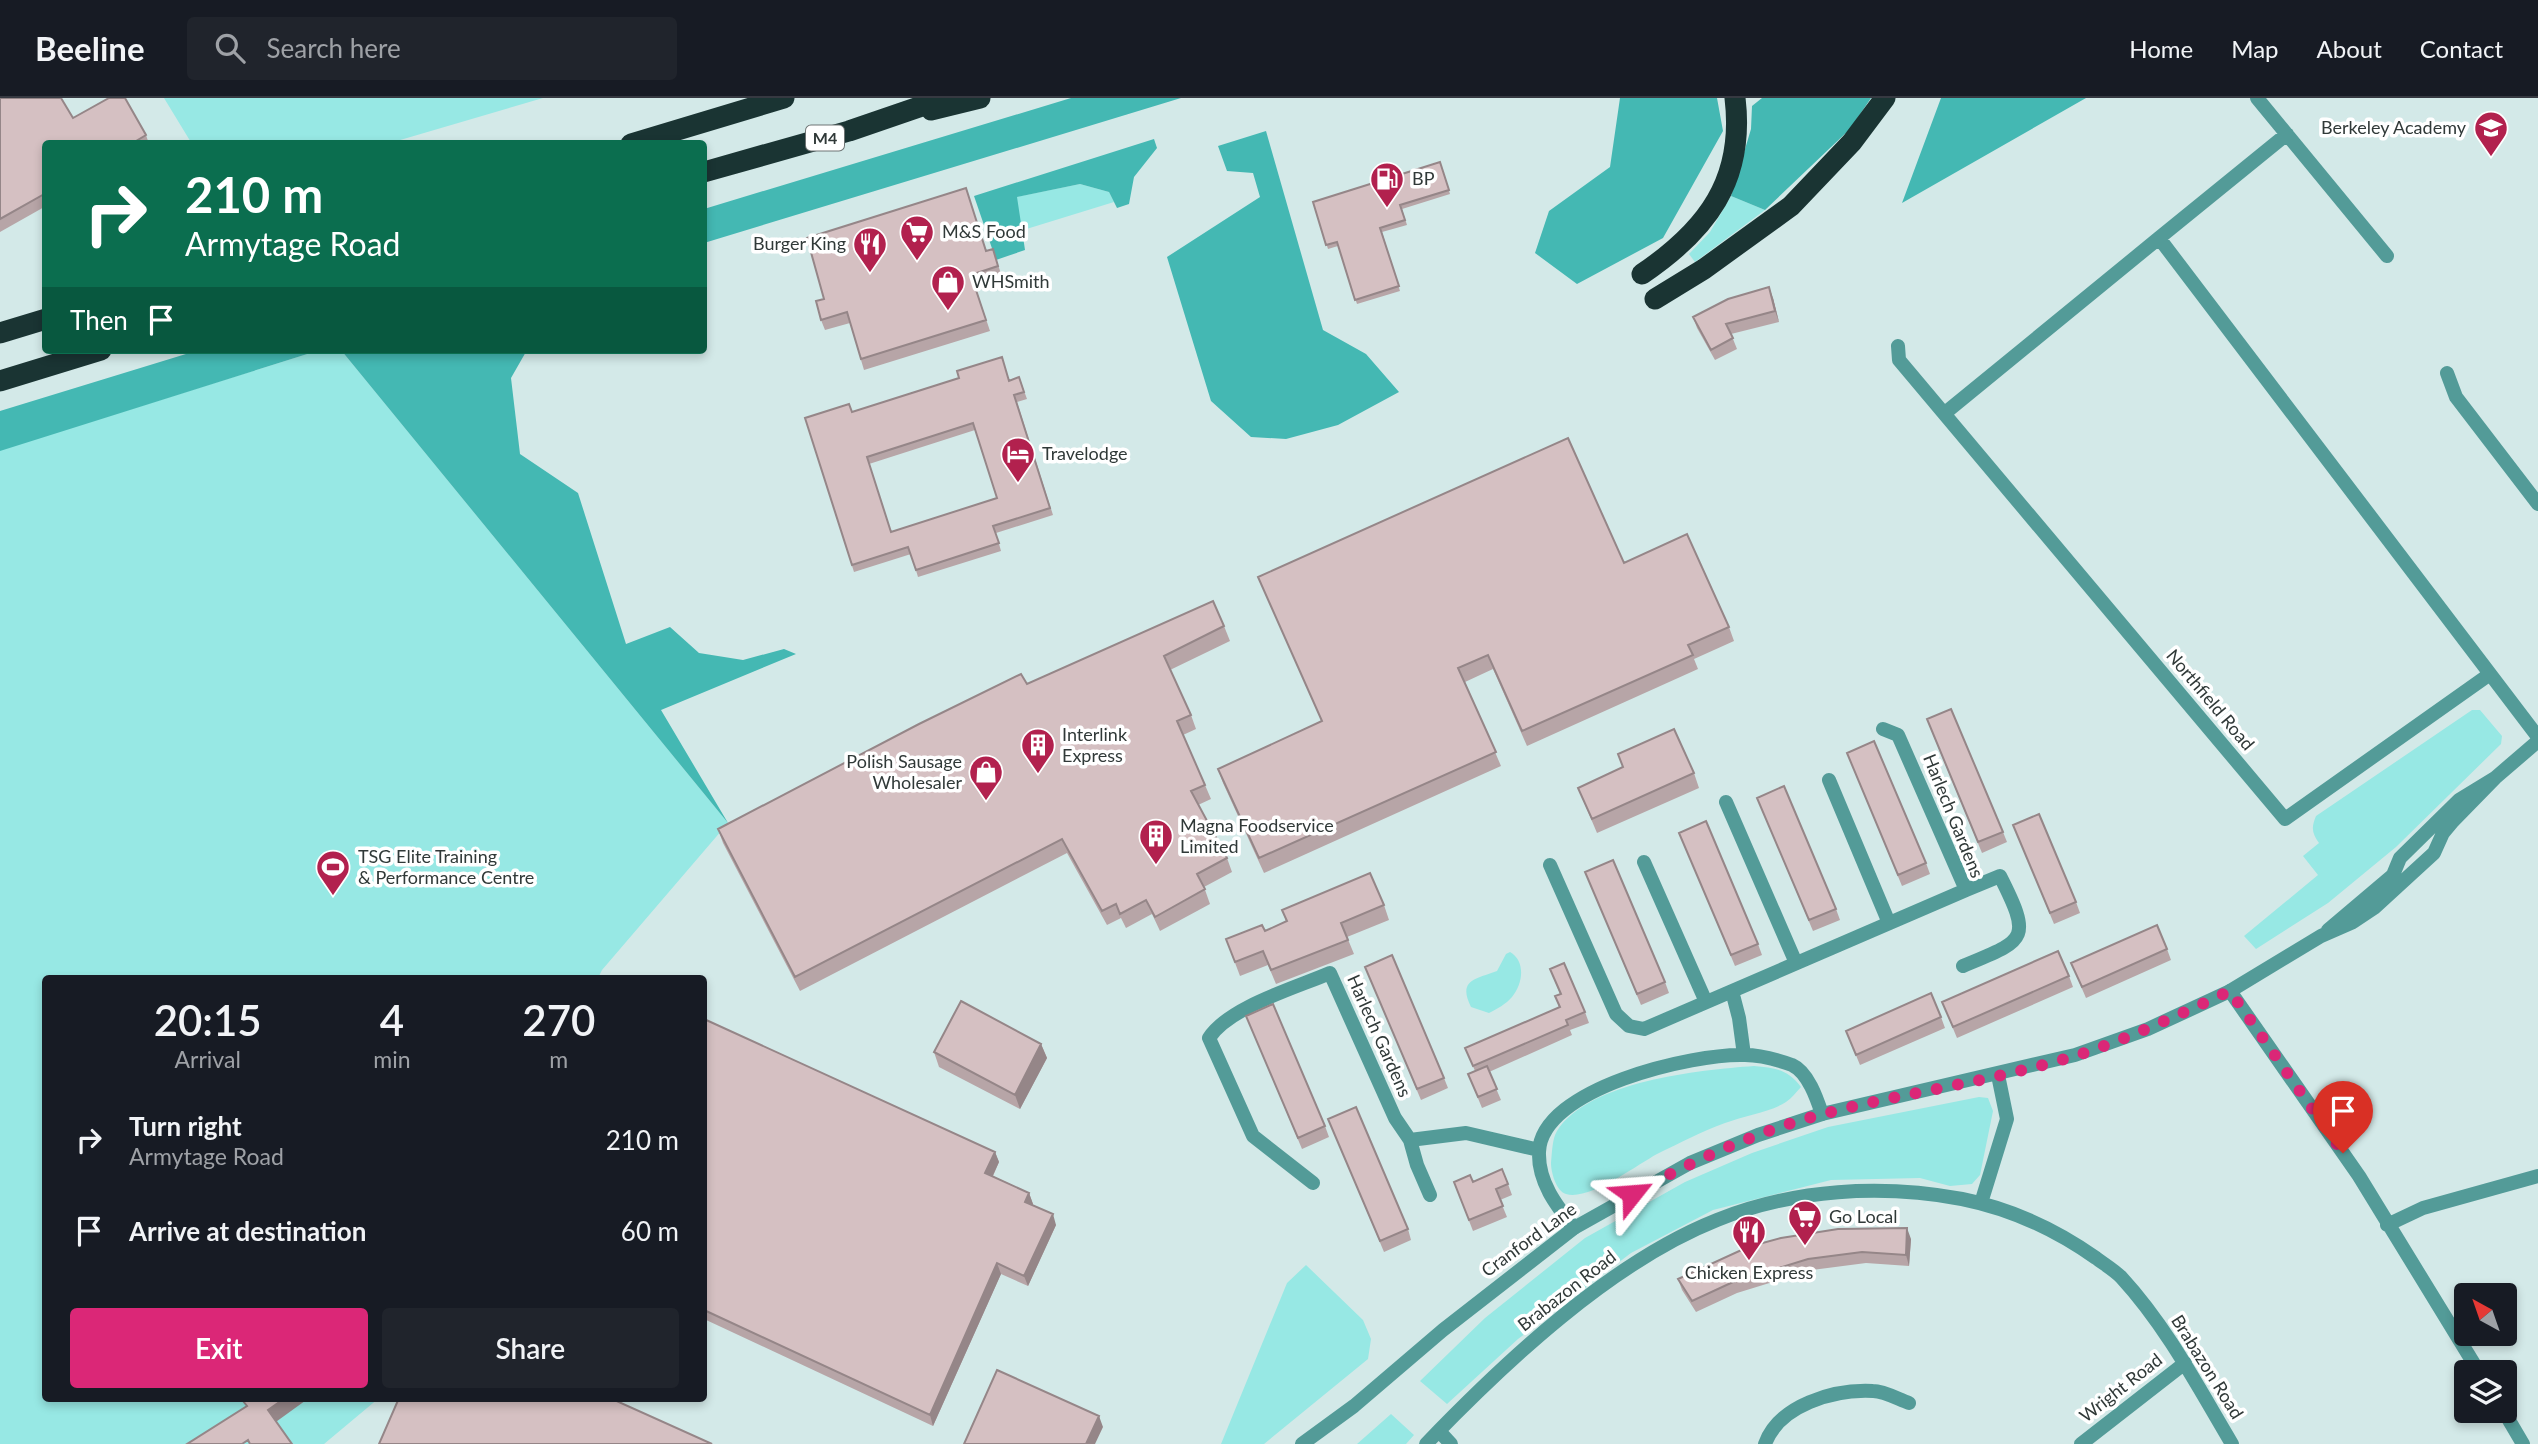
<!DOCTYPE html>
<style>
:root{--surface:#171b24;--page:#20242c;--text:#f1f3f6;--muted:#9ea1a6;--line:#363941;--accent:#db2777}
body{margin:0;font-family:Lato,sans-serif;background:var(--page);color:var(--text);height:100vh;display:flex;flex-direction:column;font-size:26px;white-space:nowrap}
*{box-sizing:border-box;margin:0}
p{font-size:23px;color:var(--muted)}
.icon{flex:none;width:38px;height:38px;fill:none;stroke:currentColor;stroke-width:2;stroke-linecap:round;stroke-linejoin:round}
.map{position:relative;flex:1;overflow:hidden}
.drawer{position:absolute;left:42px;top:877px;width:665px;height:427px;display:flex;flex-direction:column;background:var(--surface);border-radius:7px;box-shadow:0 4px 10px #0003}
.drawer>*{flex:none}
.hud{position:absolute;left:42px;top:42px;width:665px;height:214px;border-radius:7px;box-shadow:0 4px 10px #0003;background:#0b6e4f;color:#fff;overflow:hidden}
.needle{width:46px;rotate:320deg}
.fabs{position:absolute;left:2454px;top:1185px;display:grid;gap:14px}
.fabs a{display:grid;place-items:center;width:63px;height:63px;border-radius:7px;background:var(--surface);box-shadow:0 4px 10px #0003;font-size:35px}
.pin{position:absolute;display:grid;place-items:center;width:60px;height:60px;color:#fff;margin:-72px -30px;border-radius:50% 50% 50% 0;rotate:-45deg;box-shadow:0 0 7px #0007}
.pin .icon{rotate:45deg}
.me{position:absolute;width:77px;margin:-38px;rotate:62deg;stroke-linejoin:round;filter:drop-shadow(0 0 5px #0008)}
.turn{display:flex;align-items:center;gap:24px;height:147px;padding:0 28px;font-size:32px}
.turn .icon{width:91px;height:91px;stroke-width:2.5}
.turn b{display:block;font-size:49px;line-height:60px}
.then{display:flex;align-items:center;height:66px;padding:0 28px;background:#0003;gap:14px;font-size:26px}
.eta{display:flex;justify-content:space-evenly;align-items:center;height:119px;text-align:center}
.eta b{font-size:42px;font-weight:600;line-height:49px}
.primary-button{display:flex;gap:14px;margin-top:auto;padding:14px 28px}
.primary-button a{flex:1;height:80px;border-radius:7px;background:var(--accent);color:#fff;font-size:28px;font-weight:600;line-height:80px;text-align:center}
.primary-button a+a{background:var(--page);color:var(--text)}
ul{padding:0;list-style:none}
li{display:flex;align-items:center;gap:21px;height:91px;padding:0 28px}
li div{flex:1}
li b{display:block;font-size:26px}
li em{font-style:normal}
header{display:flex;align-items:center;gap:42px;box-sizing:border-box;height:98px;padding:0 35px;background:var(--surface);border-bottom:2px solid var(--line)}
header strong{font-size:33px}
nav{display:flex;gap:38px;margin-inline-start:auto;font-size:24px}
.search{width:490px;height:63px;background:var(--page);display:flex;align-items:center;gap:18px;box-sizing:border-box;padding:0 24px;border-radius:7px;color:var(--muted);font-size:26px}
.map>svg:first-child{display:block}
.green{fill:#97e8e4}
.forest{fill:#44b8b3}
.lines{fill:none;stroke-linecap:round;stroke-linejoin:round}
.minor{stroke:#539b98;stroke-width:14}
.tertiary{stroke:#539b98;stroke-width:14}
.motorway{stroke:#1a3433;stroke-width:21}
.wall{fill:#b7a5a7;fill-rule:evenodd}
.shaded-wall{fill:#958688}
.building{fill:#d5c0c2;stroke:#958688;stroke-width:2;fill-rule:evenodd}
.route{stroke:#db2777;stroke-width:12;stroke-dasharray:0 21.6}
.labels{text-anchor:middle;stroke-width:7;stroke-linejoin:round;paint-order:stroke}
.shield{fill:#fff;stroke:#6e7474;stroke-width:2}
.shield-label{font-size:16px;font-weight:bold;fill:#303938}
.poi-label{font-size:18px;fill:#303938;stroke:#fff;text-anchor:start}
.street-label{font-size:18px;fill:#303938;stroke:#fff}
</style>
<header>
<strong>Beeline</strong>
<div class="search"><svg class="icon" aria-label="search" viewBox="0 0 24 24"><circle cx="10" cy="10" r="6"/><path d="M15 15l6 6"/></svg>Search here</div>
<nav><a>Home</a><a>Map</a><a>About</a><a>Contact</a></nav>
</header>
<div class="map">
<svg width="2538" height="1346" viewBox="0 0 2538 1346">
<rect width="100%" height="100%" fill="#d3e9e8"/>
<path class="green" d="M164,0H543L390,45L192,46Z
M1080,86L1109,94L1114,104L1020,133L1016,99Z
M1731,98L1765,112L1695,164L1689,156L1710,134Z
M320,252H341L728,725L602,872L598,880H46V1300H379L324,1346H0V352Z
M2472,612H2480L2502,638L2501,646L2396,749L2328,805L2256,851L2244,838L2318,777L2303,758L2319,745C2312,735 2311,730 2316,718Z
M1510,854C1526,863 1523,886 1512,899C1506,906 1497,911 1489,915L1471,909C1457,881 1477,881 1497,873L1506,856Z
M1754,968C1775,970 1788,971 1801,989C1796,994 1792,1000 1786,1004C1771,1014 1743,1018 1725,1025C1702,1033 1680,1045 1657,1056C1637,1067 1589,1103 1566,1096C1556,1093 1551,1074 1551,1065C1552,1056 1552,1041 1557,1033C1589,983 1699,972 1754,968Z
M1979,999L1988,1000L1993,1013L1980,1077L1972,1086L1950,1088L1920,1080L1831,1082L1713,1112L1631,1155L1518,1241L1447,1306L1420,1283L1485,1220L1585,1140L1685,1084L1752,1055L1828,1029Z
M1306,1167L1363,1222L1371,1241L1368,1261L1264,1346H1221L1287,1185Z
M1391,1316L1414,1337L1406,1346H1357Z"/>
<path class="forest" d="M1071,0H1181L704,145V111Z
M1620,0H1717L1723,33L1663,140L1577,186L1535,155L1549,113L1610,69Z
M1762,0H1871L1850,31L1765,112L1731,98L1751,31L1752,8Z
M1941,0H2086L1902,105Z
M1266,33L1323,232L1366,256L1399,294L1338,327L1286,341L1251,339L1211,303L1167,159L1260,99L1253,75L1227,73L1218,48Z
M1154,41L1157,50L1134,79L1129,106L1117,110L1109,94L1080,86L1017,99L1025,152L996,162L974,98Z
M199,252H320L0,353V313Z
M341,252H527L511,280L520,356L578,395L626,546L670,529L699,555L743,562L784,551L796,556L661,612L728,725Z"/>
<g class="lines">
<path class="minor" d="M2257,0L2387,158
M2287,36L2159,140L2538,639
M1898,248L1899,262L2285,721L2490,576
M2447,275L2456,299L2538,406
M1945,315L2159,140
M1829,682L1889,825
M1726,704L1796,865
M1644,764L1706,904
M1550,767L1616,916L1629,928L1644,931L1966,792L1898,637L1883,631
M1963,868C2025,842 2033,843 2000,778L1966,792
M1732,893L1739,920L1744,957
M2230,893L2359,1078L2479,1274
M1410,1042L1417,1067L1430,1097
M1313,1085L1253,1038L1209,940C1229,909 1295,890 1330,875L1395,1020L1410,1042L1466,1035L1539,1052
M1981,1105L2007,1021L1998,977
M2387,1127L2423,1110L2538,1078
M1574,1130C1556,1107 1538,1084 1539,1054C1541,990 1694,955 1745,957C1759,957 1778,962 1792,967C1808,974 1817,1001 1822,1016
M2503,1312L2523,1346
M1439,1333L1451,1346
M1426,1346C1505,1264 1611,1164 1717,1122C1794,1091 1881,1086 1962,1101C2012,1111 2055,1131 2096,1160C2104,1166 2114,1172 2121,1179C2167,1229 2198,1289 2232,1346
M1765,1346C1779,1307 1834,1291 1873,1293C1884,1293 1898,1301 1909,1305
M2081,1346L2185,1265"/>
<path class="tertiary" d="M2328,832L2393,777L2400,760L2459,702L2495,680L2538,643
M1302,1346L1354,1308L1443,1232L1574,1130L1690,1065L1758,1037L1822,1016L2075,957L2148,931L2230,893L2321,838L2353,824L2374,810L2434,755L2443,735L2453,723L2495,680"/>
<path class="motorway" d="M931,12L980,0
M631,46L784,0
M704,74L849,33L945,0
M1642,176C1707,132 1745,82 1735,0
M1655,201L1704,171L1791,108L1852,44L1885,0
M0,235L46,221
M0,283L101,252"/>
</g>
<path class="wall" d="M0,0L73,20L146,37L149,46H46V108L0,134Z
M1440,64L1450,96L1402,111L1407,127L1382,134L1400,193L1357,206L1338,148L1328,151L1313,104Z
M993,151L1002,179L975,188L990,233L864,272L850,225L825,232L821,222Z
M1773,200L1779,224L1731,236L1737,251L1715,262L1697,230L1693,219Z
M1019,279L1027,301L1017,304L1053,417L996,435L1001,453L918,479L911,456L854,474L805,320L853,314L1009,282ZM975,332L997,400L891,434L869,366Z
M1624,465L1729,529L1734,543L1694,561L1698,571L1527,648L1493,571L1465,584L1501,668L1264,775L1223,685L1218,671L1322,623L1264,493L1258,479Z
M1224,528L1230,543L1170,572L1191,617L1196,631L1183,637L1205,687L1211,701L1198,707L1227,760L1232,774L1204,789L1210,806L1160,833L1152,816L1126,830L1121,820L1107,827L1067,755L800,893L723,745L718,731L1027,586Z
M1931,632L2003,734L2007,744L1982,755Z
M1847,655L1926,765L1930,776L1902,788Z
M1618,656L1694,675L1699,690L1597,735L1578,690L1623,669Z
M1757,700L1836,811L1840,822L1813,833Z
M2013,727L2076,804L2080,815L2054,826Z
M1679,735L1758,846L1762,857L1735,868Z
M1585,774L1665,884L1669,895L1641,907Z
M1384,807L1389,822L1347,839L1354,856L1276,886L1268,867L1240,878L1226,841L1265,833L1286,823L1282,812Z
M2167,851L2171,862L2086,900L2071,865Z
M1365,869L1444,980L1448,990L1421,1002Z
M1550,871L1585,914L1589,925L1570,932L1572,937L1489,974L1501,1002L1482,1010L1468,976L1475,973L1465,950L1559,909L1555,898L1560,896Z
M2069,878L2073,889L1957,940L1942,904Z
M1246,918L1325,1028L1329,1039L1302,1051Z
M1941,919L1945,930L1860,967L1846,933Z
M704,921L995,1054L999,1064L993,1078L1029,1095L1033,1106L1032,1107L1056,1127L1028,1188L1001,1176L933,1328L704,1221Z
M1041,946L1047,960L1020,1011L939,969L934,954Z
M1328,1021L1408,1131L1411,1142L1384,1154Z
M1454,1084L1508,1086L1512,1097L1500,1102L1507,1119L1473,1133Z
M1911,1141L1909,1168L1866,1165L1812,1172L1737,1195L1696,1214L1682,1192L1678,1181Z"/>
<path class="shaded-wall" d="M1769,189L1773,200L1779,224L1775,213Z
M1041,946L1047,960L1020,1011L1015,997Z
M995,1054L999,1064L989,1086L985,1075Z
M1029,1095L1033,1106L1029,1115L1025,1104Z
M1053,1116L1056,1127L1028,1188L1024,1178Z
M1907,1130L1911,1141L1909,1168L1906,1157Z
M997,1165L1001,1176L933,1328L930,1317Z
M285,1300H309L273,1326L268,1312Z
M1099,1318L1103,1329L1095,1346H1086Z"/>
<path class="building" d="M0,0H61L73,20L109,0H125L146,37L131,46H46V95L0,121Z
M1440,64L1449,92L1400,107L1405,122L1380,130L1399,188L1355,202L1337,144L1326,147L1313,104Z
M966,90L986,153L993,151L998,168L971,177L986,222L861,261L847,214L821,222L816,203L824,201L807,140Z
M1769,189L1775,213L1726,226L1733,240L1711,252L1693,219L1728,201Z
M1002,259L1009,283L1019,279L1024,294L1014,297L1050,410L993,428L999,445L916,472L908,449L852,467L805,320L849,306L852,314L959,280L957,273ZM973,325L997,400L891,434L867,359Z
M1568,340L1624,465L1687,436L1729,529L1688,547L1693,557L1522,633L1488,557L1458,570L1496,654L1259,760L1218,671L1322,623L1258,479Z
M1213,503L1224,528L1164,558L1191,617L1177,623L1205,687L1191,693L1227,760L1197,776L1205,791L1155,819L1146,802L1120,816L1116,806L1102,813L1062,741L795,879L718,731L919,626L1021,576L1027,586Z
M1951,611L2003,734L1978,744L1927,621Z
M1674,631L1694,675L1592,721L1578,690L1623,669L1618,656Z
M1874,643L1926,765L1898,777L1847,655Z
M1784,688L1836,811L1809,822L1757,700Z
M2039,716L2076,804L2050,815L2013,727Z
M1706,723L1758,846L1731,857L1679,735Z
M1613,762L1665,884L1637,896L1585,774Z
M1370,775L1384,807L1341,825L1348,842L1271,872L1263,853L1235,864L1226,841L1262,827L1265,833L1287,823L1282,812Z
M2157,827L2167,851L2082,889L2071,865Z
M2058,853L2069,878L1953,929L1942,904Z
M1392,857L1444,980L1417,991L1365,869Z
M1564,865L1585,914L1566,922L1568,927L1473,968L1465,950L1560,909L1555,898L1561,896L1550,871Z
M1931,895L1941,919L1856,957L1846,933Z
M961,903L1041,946L1015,997L934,954Z
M1273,906L1325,1028L1298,1040L1246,918Z
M704,921L995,1054L985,1075L1029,1095L1025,1104L1053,1116L1024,1178L997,1165L930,1317L704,1212Z
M1487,968L1497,991L1478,999L1468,976Z
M1356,1009L1408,1131L1380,1143L1328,1021Z
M1502,1071L1508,1086L1496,1091L1503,1108L1469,1122L1454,1084L1470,1077L1473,1084Z
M1907,1130L1906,1157L1862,1154L1808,1161L1733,1184L1692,1203L1678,1181L1748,1149L1781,1140L1838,1131Z
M997,1272L1099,1318L1086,1346H964Z
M247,1300H285L268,1312L292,1346H250L248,1342L242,1346H187L247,1308L243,1303Z
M399,1300H610L712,1346H379Z"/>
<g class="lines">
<path class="route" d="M1632,1096C1693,1063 1755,1034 1823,1016C1907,994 1995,983 2078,957C2130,940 2180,916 2230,893L2343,1055"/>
</g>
<defs>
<g id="school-pin" transform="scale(1.75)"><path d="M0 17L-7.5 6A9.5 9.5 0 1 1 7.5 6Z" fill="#b2214e" stroke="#fff"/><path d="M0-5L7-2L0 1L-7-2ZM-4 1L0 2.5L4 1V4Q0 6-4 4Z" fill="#fff"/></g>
<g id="fuel-pin" transform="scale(1.75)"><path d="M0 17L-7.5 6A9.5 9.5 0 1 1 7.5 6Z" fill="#b2214e" stroke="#fff"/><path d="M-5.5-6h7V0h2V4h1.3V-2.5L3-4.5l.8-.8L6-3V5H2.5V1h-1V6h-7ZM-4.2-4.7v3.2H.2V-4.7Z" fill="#fff"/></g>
<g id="supermarket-pin" transform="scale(1.75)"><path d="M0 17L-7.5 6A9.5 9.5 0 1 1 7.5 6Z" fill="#b2214e" stroke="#fff"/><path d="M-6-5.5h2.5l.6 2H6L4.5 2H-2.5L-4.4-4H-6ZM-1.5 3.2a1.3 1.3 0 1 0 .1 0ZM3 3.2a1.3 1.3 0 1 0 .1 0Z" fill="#fff"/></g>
<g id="restaurant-pin" transform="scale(1.75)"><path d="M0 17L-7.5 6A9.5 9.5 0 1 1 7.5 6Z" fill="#b2214e" stroke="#fff"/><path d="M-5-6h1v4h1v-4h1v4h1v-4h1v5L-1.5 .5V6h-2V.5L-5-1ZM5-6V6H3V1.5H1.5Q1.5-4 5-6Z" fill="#fff"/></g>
<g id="shop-pin" transform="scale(1.75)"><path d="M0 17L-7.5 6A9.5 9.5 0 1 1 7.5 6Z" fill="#b2214e" stroke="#fff"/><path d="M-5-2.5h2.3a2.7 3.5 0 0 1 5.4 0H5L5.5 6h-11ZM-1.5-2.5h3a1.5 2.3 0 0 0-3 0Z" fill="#fff"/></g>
<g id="hotel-pin" transform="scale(1.75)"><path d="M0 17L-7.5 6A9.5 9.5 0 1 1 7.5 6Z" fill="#b2214e" stroke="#fff"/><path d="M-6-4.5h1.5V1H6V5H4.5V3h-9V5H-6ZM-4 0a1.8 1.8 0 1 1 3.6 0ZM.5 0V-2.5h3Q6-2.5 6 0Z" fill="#fff"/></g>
<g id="building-pin" transform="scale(1.75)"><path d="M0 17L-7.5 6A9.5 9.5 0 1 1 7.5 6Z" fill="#b2214e" stroke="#fff"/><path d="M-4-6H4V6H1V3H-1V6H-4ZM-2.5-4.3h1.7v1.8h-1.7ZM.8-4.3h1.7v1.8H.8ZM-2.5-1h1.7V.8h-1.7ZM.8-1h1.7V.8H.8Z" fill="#fff"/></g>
<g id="stadium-pin" transform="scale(1.75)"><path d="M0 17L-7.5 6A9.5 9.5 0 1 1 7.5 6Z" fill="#b2214e" stroke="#fff"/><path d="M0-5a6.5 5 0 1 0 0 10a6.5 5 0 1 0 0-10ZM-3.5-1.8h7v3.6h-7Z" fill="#fff"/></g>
</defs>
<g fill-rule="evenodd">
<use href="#school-pin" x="2491" y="30"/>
<use href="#fuel-pin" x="1387" y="81"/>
<use href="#supermarket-pin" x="917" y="134"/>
<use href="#restaurant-pin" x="870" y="146"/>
<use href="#shop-pin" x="948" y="184"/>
<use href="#hotel-pin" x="1018" y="356"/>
<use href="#building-pin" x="1038" y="647"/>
<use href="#shop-pin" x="986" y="674"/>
<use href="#building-pin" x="1156" y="738"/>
<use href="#stadium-pin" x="333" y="769"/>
<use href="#supermarket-pin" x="1805" y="1119"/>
<use href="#restaurant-pin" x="1749" y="1134"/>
</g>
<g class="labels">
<rect class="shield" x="806" y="27.5" width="38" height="25" rx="5"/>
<g class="shield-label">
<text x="825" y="46">M4</text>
</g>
<g class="poi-label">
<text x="2466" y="36" text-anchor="end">Berkeley Academy</text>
<text x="1412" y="87">BP</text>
<text x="942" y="140">M&amp;S Food</text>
<text x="846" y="152" text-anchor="end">Burger King</text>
<text x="972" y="190">WHSmith</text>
<text x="1042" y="362">Travelodge</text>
<text x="1062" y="643">Interlink<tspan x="1062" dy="21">Express</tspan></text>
<text x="962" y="670" text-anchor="end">Polish Sausage<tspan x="962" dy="21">Wholesaler</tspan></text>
<text x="1180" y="734">Magna Foodservice<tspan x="1180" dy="21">Limited</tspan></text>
<text x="358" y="765">TSG Elite Training<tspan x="358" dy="21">&amp; Performance Centre</tspan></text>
<text x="1829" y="1125">Go Local</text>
<text x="1749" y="1181" text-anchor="middle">Chicken Express</text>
</g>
<g class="street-label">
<text transform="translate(2210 602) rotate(50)" y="6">Northfield Road</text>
<text transform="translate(1953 718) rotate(68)" y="6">Harlech Gardens</text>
<text transform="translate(1379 938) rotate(66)" y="6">Harlech Gardens</text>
<text transform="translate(1529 1142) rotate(-36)" y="6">Cranford Lane</text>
<text transform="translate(1567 1193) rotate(-38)" y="6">Brabazon Road</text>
<text transform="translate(2207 1269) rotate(58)" y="6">Brabazon Road</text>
<text transform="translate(2121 1290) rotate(-38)" y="6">Wright Road</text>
</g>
</g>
</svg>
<div class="fabs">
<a><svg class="needle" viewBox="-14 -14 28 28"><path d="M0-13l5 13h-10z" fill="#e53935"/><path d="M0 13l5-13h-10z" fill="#9ea1a6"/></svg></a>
<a><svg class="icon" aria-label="layers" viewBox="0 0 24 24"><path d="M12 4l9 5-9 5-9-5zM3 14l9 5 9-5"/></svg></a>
</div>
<div class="pin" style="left:2343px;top:1055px;background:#d93025"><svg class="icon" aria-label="arrive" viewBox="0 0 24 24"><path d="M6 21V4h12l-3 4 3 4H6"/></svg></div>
<svg class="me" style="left:1632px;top:1096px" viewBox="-20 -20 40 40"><path d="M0-17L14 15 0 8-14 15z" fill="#db2777" stroke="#fff" stroke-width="4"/></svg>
<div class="hud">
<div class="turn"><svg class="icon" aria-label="right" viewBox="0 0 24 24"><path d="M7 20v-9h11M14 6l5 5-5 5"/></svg><div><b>210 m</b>Armytage Road</div></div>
<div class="then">Then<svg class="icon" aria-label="arrive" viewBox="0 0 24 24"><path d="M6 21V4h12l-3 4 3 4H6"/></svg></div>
</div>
<section class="drawer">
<div class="eta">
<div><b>20:15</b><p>Arrival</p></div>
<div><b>4</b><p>min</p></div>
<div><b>270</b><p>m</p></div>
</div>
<ul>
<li><svg class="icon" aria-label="right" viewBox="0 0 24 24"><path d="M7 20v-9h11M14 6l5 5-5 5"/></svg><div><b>Turn right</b><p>Armytage Road</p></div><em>210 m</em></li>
<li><svg class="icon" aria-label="arrive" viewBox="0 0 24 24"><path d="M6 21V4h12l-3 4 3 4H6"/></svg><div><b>Arrive at destination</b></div><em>60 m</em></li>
</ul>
<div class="primary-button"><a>Exit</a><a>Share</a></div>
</section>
</div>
